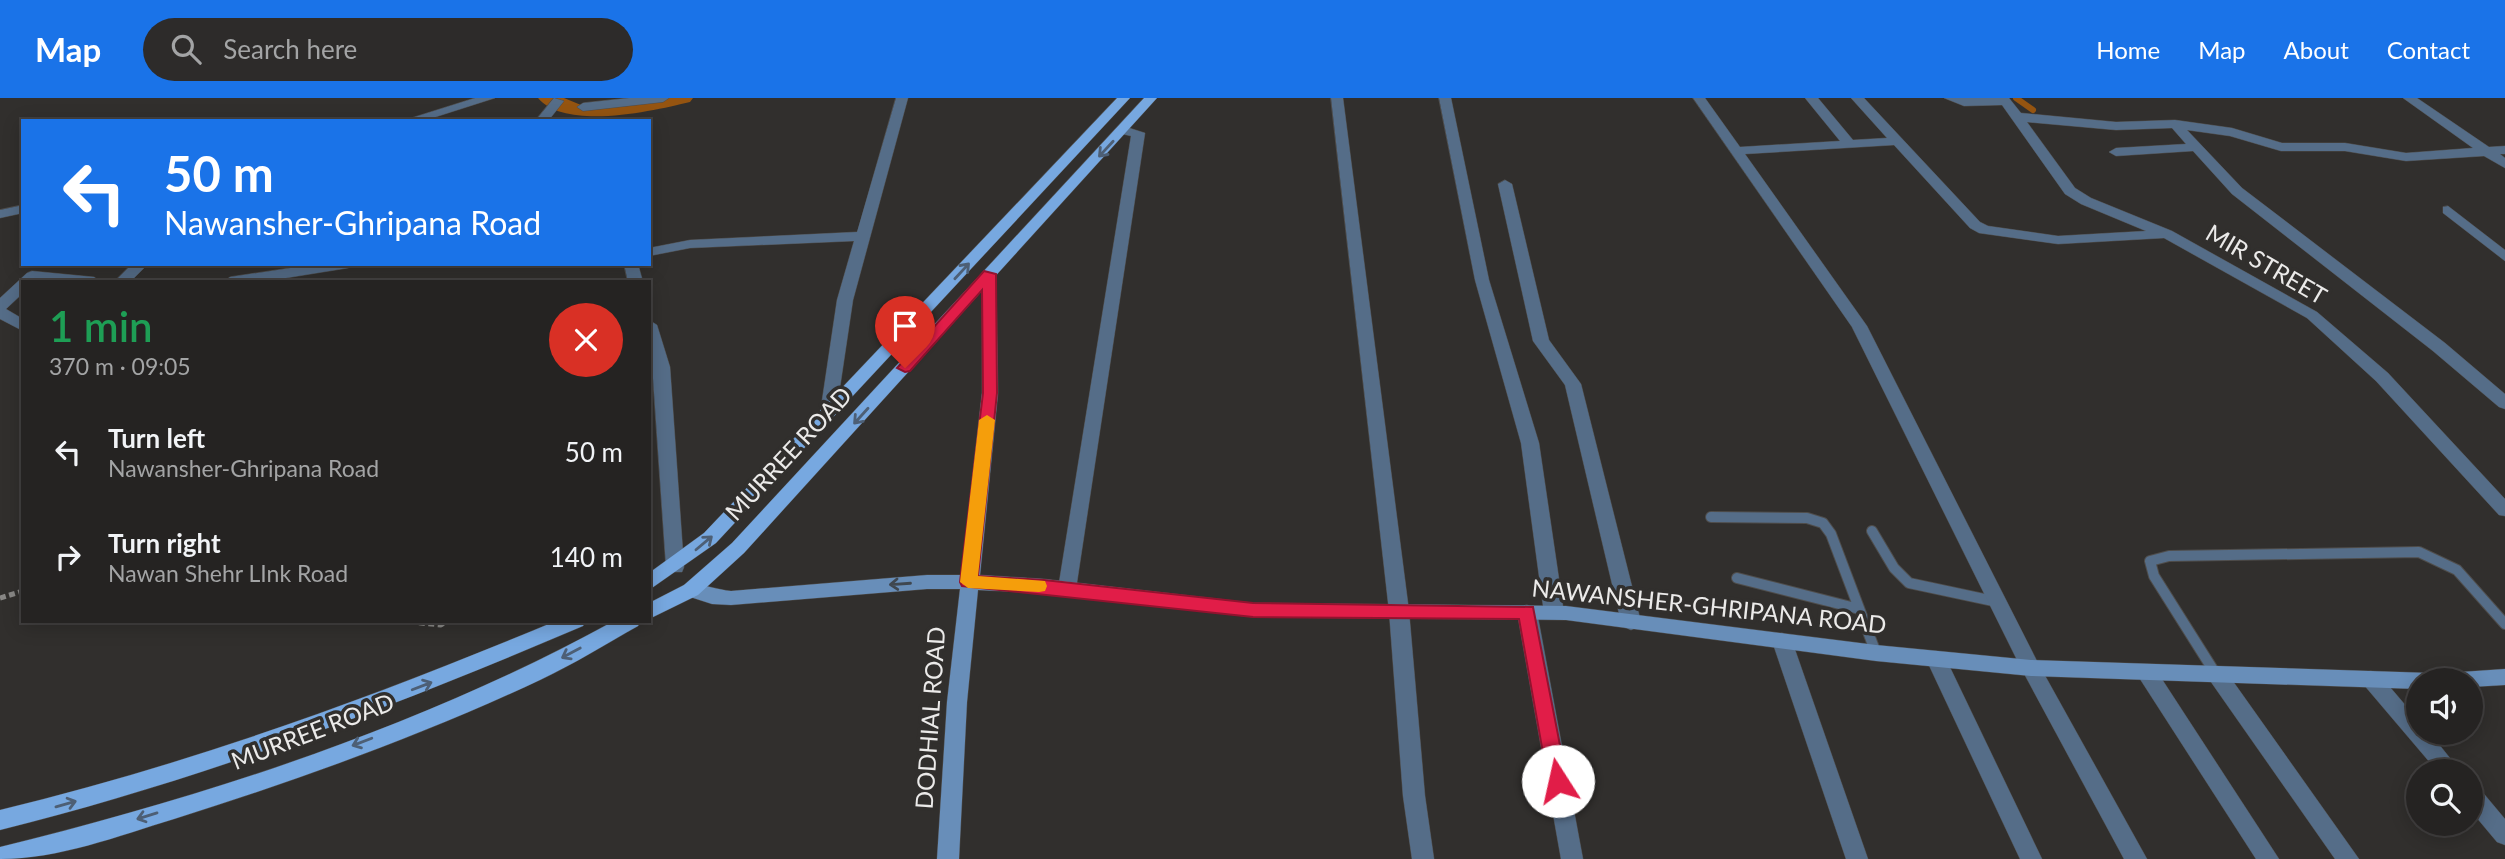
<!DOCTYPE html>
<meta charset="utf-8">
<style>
:root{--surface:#252322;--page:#2d2b2a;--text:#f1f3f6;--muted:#a3a4a5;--line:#424040;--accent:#1a73e8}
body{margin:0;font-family:Lato,sans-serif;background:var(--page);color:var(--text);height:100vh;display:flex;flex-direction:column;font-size:26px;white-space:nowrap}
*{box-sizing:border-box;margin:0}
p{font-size:23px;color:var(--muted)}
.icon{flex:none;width:38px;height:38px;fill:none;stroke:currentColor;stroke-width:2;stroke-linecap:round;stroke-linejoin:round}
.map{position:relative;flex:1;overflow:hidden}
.sheet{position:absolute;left:21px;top:182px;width:630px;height:343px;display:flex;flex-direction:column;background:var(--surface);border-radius:0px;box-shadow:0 4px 18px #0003,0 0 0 2px var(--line)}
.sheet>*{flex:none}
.banner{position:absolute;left:21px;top:21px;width:630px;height:147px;border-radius:0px;box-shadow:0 4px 18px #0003,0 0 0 2px var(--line);background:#1a73e8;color:#fff;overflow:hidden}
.tools{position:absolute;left:2406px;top:570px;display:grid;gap:14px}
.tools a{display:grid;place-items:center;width:77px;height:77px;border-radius:50%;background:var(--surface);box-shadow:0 4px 18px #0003,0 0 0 2px var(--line);font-size:35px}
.pin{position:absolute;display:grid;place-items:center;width:60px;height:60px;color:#fff;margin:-72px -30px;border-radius:50% 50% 50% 0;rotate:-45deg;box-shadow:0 0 7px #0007}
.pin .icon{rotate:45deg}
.me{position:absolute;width:77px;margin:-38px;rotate:350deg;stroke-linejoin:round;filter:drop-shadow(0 0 5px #0008)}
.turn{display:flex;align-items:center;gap:24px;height:147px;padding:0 28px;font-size:32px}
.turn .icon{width:91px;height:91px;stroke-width:2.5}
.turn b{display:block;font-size:49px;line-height:60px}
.round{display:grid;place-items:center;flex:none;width:74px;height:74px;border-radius:37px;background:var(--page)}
.overview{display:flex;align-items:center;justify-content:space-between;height:119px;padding:0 28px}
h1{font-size:42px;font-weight:600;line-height:52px;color:#1e9e55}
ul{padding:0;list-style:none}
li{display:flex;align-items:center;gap:21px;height:105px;padding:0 28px}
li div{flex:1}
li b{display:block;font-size:26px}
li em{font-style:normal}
header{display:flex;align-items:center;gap:42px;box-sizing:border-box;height:98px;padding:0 35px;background:var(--accent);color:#fff}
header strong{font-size:33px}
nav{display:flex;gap:38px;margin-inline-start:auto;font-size:24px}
.search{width:490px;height:63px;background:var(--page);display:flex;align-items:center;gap:18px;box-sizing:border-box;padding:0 24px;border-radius:38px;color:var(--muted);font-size:26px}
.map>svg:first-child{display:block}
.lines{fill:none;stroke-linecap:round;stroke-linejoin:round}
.stream{stroke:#955410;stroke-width:6}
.canal{fill:#955410;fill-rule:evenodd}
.lane-casing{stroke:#4f4d4b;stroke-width:12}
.street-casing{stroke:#4f4d4b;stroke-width:1}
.secondary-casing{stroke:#4f4d4b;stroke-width:1}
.primary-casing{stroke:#4f4d4b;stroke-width:1}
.path{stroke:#888785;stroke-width:5;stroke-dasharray:6 3.5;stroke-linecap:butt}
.lane{stroke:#556d88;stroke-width:10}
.street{fill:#556d88;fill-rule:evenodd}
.secondary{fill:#688eb9;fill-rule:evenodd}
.primary{fill:#77a8e0;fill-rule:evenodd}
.oneway{stroke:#4d5f75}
.oneway2{stroke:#3f4750}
.route{fill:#e11d48;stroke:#92132f;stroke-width:2}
.slow{fill:#f59e0b}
.labels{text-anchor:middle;stroke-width:7;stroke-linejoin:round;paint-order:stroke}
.street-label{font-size:24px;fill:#ebeae9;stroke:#312f2d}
</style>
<header>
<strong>Map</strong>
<div class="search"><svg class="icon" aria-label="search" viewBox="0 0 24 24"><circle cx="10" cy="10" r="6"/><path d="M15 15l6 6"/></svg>Search here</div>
<nav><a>Home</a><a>Map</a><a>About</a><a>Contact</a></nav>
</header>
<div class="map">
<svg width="2505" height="761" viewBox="0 0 2505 761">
<rect width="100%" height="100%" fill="#312f2d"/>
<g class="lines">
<path class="stream" d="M2016,0L2033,12"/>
<path class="canal" d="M538,0H564L581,7L594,8L656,0H693L690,4C653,13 566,33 538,0Z"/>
<g class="lane-casing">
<path id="lane" d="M1711,419L1807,420L1823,425L1831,436L1876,555
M1872,433L1894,470L1909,485L1998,504
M1737,480L1859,511
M2217,578L2154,478L2150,463L2169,458L2419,454L2457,472L2505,526"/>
</g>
<g class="street-casing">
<path id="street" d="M475,0H495L423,23H402Z
M554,0L564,3L548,23H535Z
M629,0H669L663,4L583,13L577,9L583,5Z
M896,0H908L853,202L836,316L828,322L820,316L837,202L854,143L690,150L649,158V150L690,142L857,134Z
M1331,0H1343L1409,513L1425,698L1434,761H1412L1403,698L1389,513Z
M1439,0H1451L1489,182L1539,345L1564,515L1561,520H1547L1544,515L1521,345L1475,182Z
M1693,0H1705L1740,49L1840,43L1805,0H1818L1853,42L1887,40L1851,0H1864L1980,124L1988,128L2058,138L2146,133L2081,106L2065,96L2002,7L1964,8L1944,0H2009L2021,15L2116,24L2175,22L2232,30L2282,45H2345L2406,55L2473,50L2403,0H2417L2489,49L2505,48V56H2500L2505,60V70L2484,58L2406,63L2345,53H2281L2230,38L2187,32L2242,90L2445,245L2505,296V311L2499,309L2433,253L2232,96L2193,53L2116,58L2109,54L2116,50L2186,46L2172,30L2116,32L2027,24L2075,90L2091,100L2172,133L2317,214L2388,275L2505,401V418L2499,417L2376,283L2307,220L2164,140L2058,146L1979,135L1970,130L1894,47L1745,56L1867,228L2038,565L2147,761H2124L2021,570L1852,229Z
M1123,28L1145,35L1076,491L1074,496H1060L1058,491L1131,38L1118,35L1116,32Z
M1505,82L1512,86L1549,242L1581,286L1641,524L1638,529L1631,532L1624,529L1621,524L1565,287L1533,243L1498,86Z
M23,107V115L0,120V112Z
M2448,108L2505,152V163L2443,115V109Z
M132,166H148L130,184H114Z
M317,166H355L348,170L261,184H223L230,179Z
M624,166H638L643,184H628Z
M32,173L94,179L101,184H23V195L6,211L23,221V233L0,221V200L27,175Z
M649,222L657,227L670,269L684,469L682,474H668L666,469Z
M1527,507L1534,509L1537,514L1583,761H1561L1517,514L1520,509Z
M1782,535L1789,538L1792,543L1868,761H1846L1772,543L1775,538Z
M1936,553L1943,555L1946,561L2042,761H2020L1926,561L1929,555Z
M2147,567L2154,569L2279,761H2256L2140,581L2137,575L2140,569Z
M2218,570L2225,572L2359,761H2335L2211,584L2208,578L2211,572Z
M2371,573L2378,575L2418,622V635H2430L2461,674H2438L2364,587L2361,581L2364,575Z
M2471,688L2479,690L2505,721V747L2497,744L2471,713Z"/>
</g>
<g class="secondary-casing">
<path id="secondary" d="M989,172L996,176L998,295L980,477L1044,481L1253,505L1566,508L1876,547L2031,562L2430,575L2438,579L2446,575L2505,571V587L2471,589V583H2418V591L2031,578L1876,563L1566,522L1253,519L1044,495L978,492L967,604L959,761H937L947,604L960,491H927L731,507L712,506L684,497L682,492L684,487C695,483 717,492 731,493L927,477H961L982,295V176Z"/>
</g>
<g class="primary-casing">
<path id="primary" d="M1117,0H1130L716,445L649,492V475L704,435Z
M1144,0H1157L744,455L698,497L649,521V505L684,487L732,445Z
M556,523H586L583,528C393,609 201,682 0,732V712C191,666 374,599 556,523Z
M614,523H641L638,528C606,546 574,566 540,582C423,637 298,682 174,721C118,738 59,761 0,761V749C211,697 423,628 614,523Z"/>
</g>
<path class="path" d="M0,500L23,493
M400,523L441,527L447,523"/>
<use href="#lane" class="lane"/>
<use href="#street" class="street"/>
<use href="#secondary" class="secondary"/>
<use href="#primary" class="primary"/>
</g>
<defs><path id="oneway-shaft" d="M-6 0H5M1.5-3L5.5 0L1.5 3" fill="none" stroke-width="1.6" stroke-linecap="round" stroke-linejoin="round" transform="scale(1.75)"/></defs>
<g class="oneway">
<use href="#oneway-shaft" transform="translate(1106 51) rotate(133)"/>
<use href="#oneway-shaft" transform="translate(962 173) rotate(-47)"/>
<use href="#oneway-shaft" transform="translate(861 318) rotate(132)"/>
<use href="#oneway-shaft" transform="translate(704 445) rotate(-40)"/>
<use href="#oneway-shaft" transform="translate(571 555) rotate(152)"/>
<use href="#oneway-shaft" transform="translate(422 588) rotate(-21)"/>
<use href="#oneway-shaft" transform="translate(362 644) rotate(159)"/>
<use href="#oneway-shaft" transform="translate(66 706) rotate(-16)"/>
<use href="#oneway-shaft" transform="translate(147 718) rotate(163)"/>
</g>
<use class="oneway2" href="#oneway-shaft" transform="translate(900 486) rotate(176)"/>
<path class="route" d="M984,173L996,176L997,295L978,478L1044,482L1253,505L1533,509L1567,683L1565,689L1558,692L1551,689L1548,683L1519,521L1253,519L962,488L960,484L983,295L982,192L910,273L905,274L897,270Z"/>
<path class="slow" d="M987,317L995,322L978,478L1045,483L1047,488L1045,493L1039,494L968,490L960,484L979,322Z"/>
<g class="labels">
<g class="street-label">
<text transform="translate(2266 167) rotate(30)" y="8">MIR STREET</text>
<text transform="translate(789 356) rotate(-47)" y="8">MURREE ROAD</text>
<text transform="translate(1709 509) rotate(6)" y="8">NAWANSHER-GHRIPANA ROAD</text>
<text transform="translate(931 620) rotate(-86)" y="8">DODHIAL ROAD</text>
<text transform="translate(313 634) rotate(-21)" y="8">MURREE ROAD</text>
</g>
</g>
</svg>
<div class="tools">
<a><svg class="icon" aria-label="sound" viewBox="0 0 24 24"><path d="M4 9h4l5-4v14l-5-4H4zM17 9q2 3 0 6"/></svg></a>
<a><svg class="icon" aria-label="search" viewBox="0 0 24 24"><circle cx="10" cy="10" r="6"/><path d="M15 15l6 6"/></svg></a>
</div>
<div class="pin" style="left:905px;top:270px;background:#d93025"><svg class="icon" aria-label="arrive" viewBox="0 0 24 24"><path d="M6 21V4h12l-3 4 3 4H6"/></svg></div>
<svg class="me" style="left:1558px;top:683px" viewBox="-20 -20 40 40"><circle r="19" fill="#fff"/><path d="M0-13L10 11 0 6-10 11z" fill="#e11d48"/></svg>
<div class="banner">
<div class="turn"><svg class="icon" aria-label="left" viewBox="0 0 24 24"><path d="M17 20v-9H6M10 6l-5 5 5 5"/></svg><div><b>50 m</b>Nawansher-Ghripana Road</div></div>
</div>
<section class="sheet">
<div class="overview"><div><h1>1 min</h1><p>370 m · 09:05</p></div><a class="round" style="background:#d93025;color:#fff"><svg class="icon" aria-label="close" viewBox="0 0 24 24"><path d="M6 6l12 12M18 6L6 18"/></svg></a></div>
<ul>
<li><svg class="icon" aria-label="left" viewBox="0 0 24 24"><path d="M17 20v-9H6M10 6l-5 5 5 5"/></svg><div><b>Turn left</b><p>Nawansher-Ghripana Road</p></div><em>50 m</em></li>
<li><svg class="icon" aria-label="right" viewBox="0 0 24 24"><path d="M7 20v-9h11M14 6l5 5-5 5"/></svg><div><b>Turn right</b><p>Nawan Shehr LInk Road</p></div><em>140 m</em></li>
</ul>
</section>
</div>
